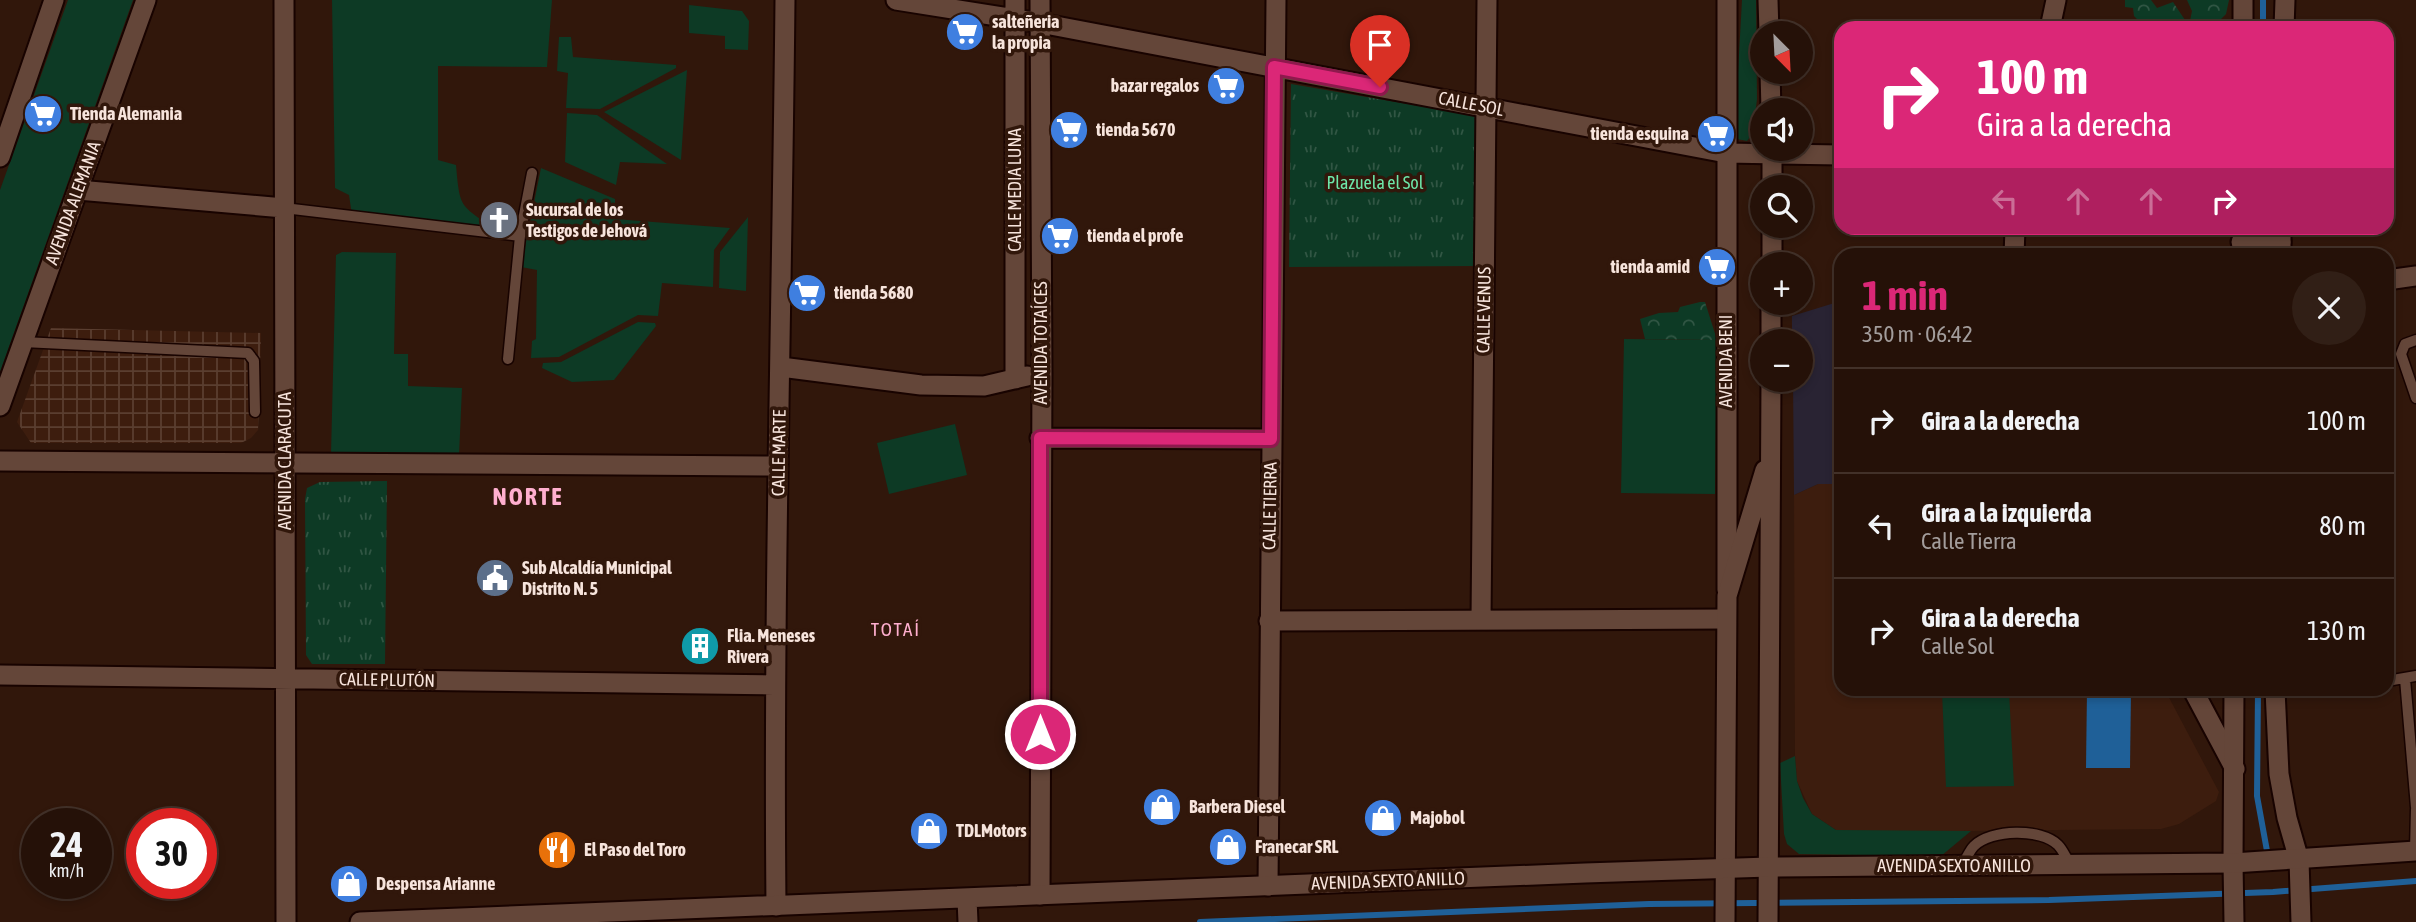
<!DOCTYPE html>
<html lang="es">
<meta charset="utf-8">
<style>
:root{--surface:#251108;--page:#311f16;--text:#f1f3f6;--muted:#a39d9c;--line:#423129;--accent:#db2777}
body{margin:0;font-family:"Asap Condensed",sans-serif;background:var(--page);color:var(--text);height:100vh;display:flex;flex-direction:column;font-size:26px;white-space:nowrap}
*{box-sizing:border-box;margin:0}
p{font-size:23px;color:var(--muted)}
.icon{flex:none;width:38px;height:38px;fill:none;stroke:currentColor;stroke-width:2;stroke-linecap:round;stroke-linejoin:round}
.map{position:relative;flex:1;overflow:hidden}
.details{position:absolute;left:1834px;top:248px;width:560px;height:448px;display:flex;flex-direction:column;background:var(--surface);border-radius:21px;box-shadow:0 4px 10px #0003,0 0 0 2px var(--line)}
.details>*{flex:none}
.hud{position:absolute;left:1834px;top:21px;width:560px;height:214px;border-radius:21px;box-shadow:0 4px 10px #0003,0 0 0 2px var(--line);background:#db2777;color:#fff;overflow:hidden}
.needle{width:46px;rotate:156deg}
.buttons{position:absolute;left:1750px;top:21px;display:grid;gap:14px}
.buttons a{display:grid;place-items:center;width:63px;height:63px;border-radius:50%;background:var(--surface);box-shadow:0 4px 10px #0003,0 0 0 2px var(--line);font-size:35px}
.speed{position:absolute;left:21px;top:808px;display:flex;gap:14px;font-size:35px;font-weight:700;text-align:center}
.speed>*{display:grid;place-content:center;width:91px;height:91px;border-radius:50%;background:var(--surface);box-shadow:0 4px 10px #0003,0 0 0 2px var(--line);line-height:1}
.speed small{font-size:18px;font-weight:400}
.speed .limit{border:10px solid #d22;background:#fff;color:#111}
.pin{position:absolute;display:grid;place-items:center;width:60px;height:60px;color:#fff;margin:-72px -30px;border-radius:50% 50% 50% 0;rotate:-45deg;box-shadow:0 0 7px #0007}
.pin .icon{rotate:45deg}
.me{position:absolute;width:77px;margin:-38px;rotate:0deg;stroke-linejoin:round;filter:drop-shadow(0 0 5px #0008)}
.turn{display:flex;align-items:center;gap:24px;height:147px;padding:0 28px;font-size:32px}
.turn .icon{width:91px;height:91px;stroke-width:2.5}
.turn b{display:block;font-size:49px;line-height:60px}
.lanes{display:flex;align-items:center;height:66px;padding:0 28px;background:#0003;justify-content:center;gap:35px;direction:ltr}
.lanes .off{opacity:.35}
.round{display:grid;place-items:center;flex:none;width:74px;height:74px;border-radius:37px;background:var(--page)}
.summary{display:flex;align-items:center;justify-content:space-between;height:119px;padding:0 28px}
h1{font-size:42px;font-weight:700;line-height:52px;color:var(--accent)}
ul{padding:0;list-style:none}
li{display:flex;align-items:center;gap:21px;height:105px;padding:0 28px;border-top:2px solid var(--line)}
li div{flex:1}
li b{display:block;font-size:26px}
li em{font-style:normal}
.map>svg:first-child{display:block}
.industrial{fill:url(#industrial-grid)}
.built{fill:#3d1d0e}
.medical{fill:#292333}
.grass{fill:#0d3a25}
.forest{fill:url(#forest-crowns)}
.park{fill:url(#park-tufts)}
.water{fill:#1f6098}
.lines{fill:none;stroke-linecap:round;stroke-linejoin:round}
.stream{stroke:#1f6098;stroke-width:6}
.service-casing{stroke:#180300;stroke-width:13}
.minor-casing{stroke:#180300;stroke-width:23}
.tertiary-casing{stroke:#180300;stroke-width:23}
.secondary-casing{stroke:#180300;stroke-width:23}
.service{stroke:#644639;stroke-width:10}
.minor{stroke:#644639;stroke-width:19}
.tertiary{stroke:#644639;stroke-width:19}
.secondary{stroke:#644639;stroke-width:19}
.route-casing{stroke:#8e194d;stroke-width:18}
.route{stroke:#db2777;stroke-width:12}
.labels{text-anchor:middle;stroke-width:7;stroke-linejoin:round;paint-order:stroke}
.poi-label{font-size:18px;font-weight:bold;fill:#f7e4dc;stroke:#31170b;text-anchor:start}
.street-label{font-size:18px;fill:#f7e4dc;stroke:#31170b}
.park-label{font-size:18px;fill:#6de6a9;stroke:#31170b}
.neighbourhood-label{font-size:19px;letter-spacing:2px;fill:#ffafcf;stroke:#31170b}
.district-label{font-size:24px;font-weight:bold;letter-spacing:2px;fill:#ffafcf;stroke:#31170b}
</style>
<div class="map">
<svg width="2416" height="922" viewBox="0 0 2416 922">
<defs>
<pattern id="industrial-grid" width="8" height="8" patternUnits="userSpaceOnUse" patternTransform="scale(1.75)"><rect width="8" height="8" fill="#3d1d0e"/><path d="M0 4h8M4 0v8" fill="none" stroke="#5a3e30"/></pattern>
<pattern id="forest-crowns" width="20" height="18" patternUnits="userSpaceOnUse" patternTransform="scale(1.75)"><rect width="20" height="18" fill="#0d3a25"/><path d="M2 6a3 3 0 1 1 6 0M12 15a3 3 0 1 1 6 0" fill="none" stroke="#315644"/></pattern>
<pattern id="park-tufts" width="24" height="20" patternUnits="userSpaceOnUse" patternTransform="scale(1.75)"><rect width="24" height="20" fill="#0d3a25"/><path d="M3 7l-1-3M5 7V3M7 7l1-3M15 17l-1-3M17 17v-4M19 17l1-3" fill="none" stroke="#315644"/></pattern>
</defs>
<rect width="100%" height="100%" fill="#31170b"/>
<path class="industrial" d="M51,328L261,333L258,430L251,438L241,443H31L17,422Z"/>
<path class="built" d="M1818,484H1841V690H2165L2219,792L2216,801L2179,824L2161,829L1862,832L1836,830L1812,814L1797,781L1795,756L1794,495Z"/>
<path class="medical" d="M1841,301V484H1818L1794,495L1793,380H1801V341H1792V316Z"/>
<path class="grass" d="M68,0H133L0,372V190Z
M332,0H552L547,67L438,66V160L456,165C460,210 460,204 496,230L352,215L349,195L335,188Z
M1742,0H1756L1757,99L1753,133L1747,141L1737,139L1736,108Z
M689,5L742,11L749,21L748,50L725,49V36L689,33Z
M559,37H571L573,57L676,65V68L600,109L566,108L568,73L557,71Z
M687,70L681,160L604,112Z
M567,113L597,115L667,164L620,162L616,185L565,162Z
M541,168L615,199V219L730,228L714,250L713,287L662,283L658,316L638,315L559,357L531,358L532,341L536,339L537,270L521,267Z
M748,217L746,291L719,288L720,252Z
M342,252L396,253L394,354H408V386L462,388L459,456L331,453L336,255Z
M638,322L655,323L656,326L614,380L572,382L542,368L543,363L561,362Z
M1624,339L1717,340L1715,494L1621,493Z
M955,424L967,475L889,494L877,443Z
M1942,691H2009L2014,786L1946,787Z
M1795,756L1797,781L1803,798L1812,814L1836,830L1971,831L1941,856L1799,854L1787,844L1784,834L1780,763Z"/>
<path class="forest" d="M2125,0H2151L2157,8L2173,2L2189,26L2192,11L2187,0H2229L2226,14L2215,25L2219,28H2138L2143,25L2134,16L2133,8L2125,7Z
M1700,302H1705L1717,340L1645,339L1640,319L1659,313L1678,312L1680,307Z"/>
<path class="park" d="M1291,84L1483,117L1477,266L1289,267Z
M387,481L385,664H312L306,655L305,499L307,488L320,482Z"/>
<path class="water" d="M2087,690H2131L2130,768H2086Z"/>
<g class="lines">
<path class="stream" d="M2263,28V0
M2258,690L2257,796L2267,851
M1200,922L1649,904L2049,900L2273,892L2416,881"/>
<g class="service-casing">
<path id="service" d="M284,208L520,236
M2416,340L2405,344L2401,354L2416,398
M23,342L248,353L254,361L255,412
M508,359L520,236L532,173
M2405,679L2416,807
M2387,681L2416,676
M2275,692L2298,690
M2415,851L2416,809
M1962,865C1966,860 1969,851 1974,846C1991,829 2041,828 2058,845C2063,850 2066,858 2070,864"/>
</g>
<g class="minor-casing">
<path id="minor" d="M284,0L286,922
M896,0L1040,23L1726,153L1841,155
M2050,28L2056,0
M2284,28L2285,0
M78,190L284,208
M2281,242V228
M2014,256L2015,228
M2387,280L2416,276
M781,367L921,385L984,386L1027,376
M1015,379V0
M1040,438L1271,439
M0,461L778,466
M1727,590V0
M1481,620L1487,0
M1269,621L1726,619
M0,675L774,685
M2193,690L2235,769
M1268,886L1276,0
M1040,895L1042,373L1040,0
M776,906C773,604 782,302 785,0"/>
</g>
<g class="tertiary-casing">
<path id="tertiary" d="M1768,0L1769,33
M2243,28V0
M1770,72L1771,110
M1772,149V187
M2241,242H2281V256
M1772,264V226
M1771,341V303
M2234,690L2233,863L2234,922
M2275,690L2279,774L2287,818L2299,860L2301,922
M1725,922L1727,596L1765,470
M1768,922L1771,380"/>
</g>
<g class="secondary-casing">
<path id="secondary" d="M0,157L54,0
M0,406L146,0
M967,899L968,922
M360,922L1585,873L1769,867L2233,863L2416,851"/>
</g>
<use href="#service" class="service"/>
<use href="#minor" class="minor"/>
<use href="#tertiary" class="tertiary"/>
<use href="#secondary" class="secondary"/>
</g>
<g class="lines">
<g class="route-casing">
<path id="route" d="M1040,734V438L1271,439L1274,67L1380,87"/>
</g>
<use href="#route" class="route"/>
</g>
<defs>
<g id="supermarket-disc" transform="scale(2.0125)"><circle r="9.5" fill="#3f7fe0" stroke="#31170b"/><path d="M-6-5.5h2.5l.6 2H6L4.5 2H-2.5L-4.4-4H-6ZM-1.5 3.2a1.3 1.3 0 1 0 .1 0ZM3 3.2a1.3 1.3 0 1 0 .1 0Z" fill="#fff"/></g>
<g id="church-disc" transform="scale(2.0125)"><circle r="9.5" fill="#6b7280" stroke="#31170b"/><path d="M-1.2-6h2.4v3.5h3.3v2.4h-3.3V6h-2.4V-.1h-3.3v-2.4h3.3Z" fill="#fff"/></g>
<g id="civic-disc" transform="scale(2.0125)"><circle r="9.5" fill="#5c6f8a" stroke="#31170b"/><path d="M-.6-6.5H3V-4.5H.6V-3L4-1V1h2V6H-6V1h2V-1L-.6-3ZM-1.2 2.5V6h2.4V2.5Z" fill="#fff"/></g>
<g id="building-disc" transform="scale(2.0125)"><circle r="9.5" fill="#0f9aa8" stroke="#31170b"/><path d="M-4-6H4V6H1V3H-1V6H-4ZM-2.5-4.3h1.7v1.8h-1.7ZM.8-4.3h1.7v1.8H.8ZM-2.5-1h1.7V.8h-1.7ZM.8-1h1.7V.8H.8Z" fill="#fff"/></g>
<g id="shop-disc" transform="scale(2.0125)"><circle r="9.5" fill="#3f7fe0" stroke="#31170b"/><path d="M-5-2.5h2.3a2.7 3.5 0 0 1 5.4 0H5L5.5 6h-11ZM-1.5-2.5h3a1.5 2.3 0 0 0-3 0Z" fill="#fff"/></g>
<g id="restaurant-disc" transform="scale(2.0125)"><circle r="9.5" fill="#e8710a" stroke="#31170b"/><path d="M-5-6h1v4h1v-4h1v4h1v-4h1v5L-1.5 .5V6h-2V.5L-5-1ZM5-6V6H3V1.5H1.5Q1.5-4 5-6Z" fill="#fff"/></g>
</defs>
<g fill-rule="evenodd">
<use href="#supermarket-disc" x="965" y="32"/>
<use href="#supermarket-disc" x="1226" y="86"/>
<use href="#supermarket-disc" x="43" y="114"/>
<use href="#supermarket-disc" x="1069" y="130"/>
<use href="#supermarket-disc" x="1716" y="134"/>
<use href="#church-disc" x="499" y="220"/>
<use href="#supermarket-disc" x="1060" y="236"/>
<use href="#supermarket-disc" x="1717" y="267"/>
<use href="#supermarket-disc" x="807" y="293"/>
<use href="#civic-disc" x="495" y="578"/>
<use href="#building-disc" x="700" y="646"/>
<use href="#shop-disc" x="1162" y="807"/>
<use href="#shop-disc" x="1383" y="818"/>
<use href="#shop-disc" x="929" y="831"/>
<use href="#shop-disc" x="1228" y="847"/>
<use href="#restaurant-disc" x="557" y="850"/>
<use href="#shop-disc" x="349" y="884"/>
</g>
<g class="labels">
<g class="poi-label">
<text x="992" y="28">salteñeria<tspan x="992" dy="21">la propia</tspan></text>
<text x="1199" y="92" text-anchor="end">bazar regalos</text>
<text x="70" y="120">Tienda Alemania</text>
<text x="1096" y="136">tienda 5670</text>
<text x="1689" y="140" text-anchor="end">tienda esquina</text>
<text x="526" y="216">Sucursal de los<tspan x="526" dy="21">Testigos de Jehová</tspan></text>
<text x="1087" y="242">tienda el profe</text>
<text x="1690" y="273" text-anchor="end">tienda amid</text>
<text x="834" y="299">tienda 5680</text>
<text x="522" y="574">Sub Alcaldía Municipal<tspan x="522" dy="21">Distrito N. 5</tspan></text>
<text x="727" y="642">Flia. Meneses<tspan x="727" dy="21">Rivera</tspan></text>
<text x="1189" y="813">Barbera Diesel</text>
<text x="1410" y="824">Majobol</text>
<text x="956" y="837">TDLMotors</text>
<text x="1255" y="853">Franecar SRL</text>
<text x="584" y="856">El Paso del Toro</text>
<text x="376" y="890">Despensa Arianne</text>
</g>
<g class="street-label">
<text transform="translate(1471 104) rotate(11)" y="6">CALLE SOL</text>
<text transform="translate(1015 190) rotate(-90)" y="6">CALLE MEDIA LUNA</text>
<text transform="translate(73 203) rotate(-70)" y="6">AVENIDA ALEMANIA</text>
<text transform="translate(1484 310) rotate(-89)" y="6">CALLE VENUS</text>
<text transform="translate(1041 343) rotate(-90)" y="6">AVENIDA TOTAÍCES</text>
<text transform="translate(1726 361) rotate(-90)" y="6">AVENIDA BENI</text>
<text transform="translate(779 453) rotate(-89)" y="6">CALLE MARTE</text>
<text transform="translate(285 461) rotate(-90)" y="6">AVENIDA CLARACUTA</text>
<text transform="translate(1270 506) rotate(-89)" y="6">CALLE TIERRA</text>
<text transform="translate(387 680) rotate(1)" y="6">CALLE PLUTÓN</text>
<text x="1954" y="872">AVENIDA SEXTO ANILLO</text>
<text transform="translate(1388 881) rotate(-2)" y="6">AVENIDA SEXTO ANILLO</text>
</g>
<g class="park-label">
<text x="1375" y="189">Plazuela el Sol</text>
</g>
<g class="neighbourhood-label">
<text x="896" y="636">TOTAÍ</text>
</g>
<g class="district-label">
<text x="528" y="505">NORTE</text>
</g>
</g>
</svg>
<div class="buttons">
<a><svg class="needle" viewBox="-14 -14 28 28"><path d="M0-13l5 13h-10z" fill="#e53935"/><path d="M0 13l5-13h-10z" fill="#a39d9c"/></svg></a>
<a><svg class="icon" aria-label="sound" viewBox="0 0 24 24"><path d="M4 9h4l5-4v14l-5-4H4zM17 9q2 3 0 6"/></svg></a>
<a><svg class="icon" aria-label="search" viewBox="0 0 24 24"><circle cx="10" cy="10" r="6"/><path d="M15 15l6 6"/></svg></a>
<a>+</a>
<a>−</a>
</div>
<div class="speed"><div>24<small>km/h</small></div><div class="limit">30</div></div>
<div class="pin" style="left:1380px;top:87px;background:#d93025"><svg class="icon" aria-label="arrive" viewBox="0 0 24 24"><path d="M6 21V4h12l-3 4 3 4H6"/></svg></div>
<svg class="me" style="left:1040px;top:734px" viewBox="-20 -20 40 40"><circle r="17" fill="#db2777" stroke="#fff" stroke-width="3"/><path d="M0-11L8 9 0 5-8 9z" fill="#fff"/></svg>
<div class="hud">
<div class="turn"><svg class="icon" aria-label="right" viewBox="0 0 24 24"><path d="M7 20v-9h11M14 6l5 5-5 5"/></svg><div><b>100 m</b>Gira a la derecha</div></div>
<div class="lanes"><svg class="icon off" aria-label="left" viewBox="0 0 24 24"><path d="M17 20v-9H6M10 6l-5 5 5 5"/></svg><svg class="icon off" aria-label="ahead" viewBox="0 0 24 24"><path d="M12 20V5M6 11l6-6 6 6"/></svg><svg class="icon off" aria-label="ahead" viewBox="0 0 24 24"><path d="M12 20V5M6 11l6-6 6 6"/></svg><svg class="icon" aria-label="right" viewBox="0 0 24 24"><path d="M7 20v-9h11M14 6l5 5-5 5"/></svg></div>
</div>
<section class="details">
<div class="summary"><div><h1>1 min</h1><p>350 m · 06:42</p></div><a class="round"><svg class="icon" aria-label="close" viewBox="0 0 24 24"><path d="M6 6l12 12M18 6L6 18"/></svg></a></div>
<ul>
<li><svg class="icon" aria-label="right" viewBox="0 0 24 24"><path d="M7 20v-9h11M14 6l5 5-5 5"/></svg><div><b>Gira a la derecha</b></div><em>100 m</em></li>
<li><svg class="icon" aria-label="left" viewBox="0 0 24 24"><path d="M17 20v-9H6M10 6l-5 5 5 5"/></svg><div><b>Gira a la izquierda</b><p>Calle Tierra</p></div><em>80 m</em></li>
<li><svg class="icon" aria-label="right" viewBox="0 0 24 24"><path d="M7 20v-9h11M14 6l5 5-5 5"/></svg><div><b>Gira a la derecha</b><p>Calle Sol</p></div><em>130 m</em></li>
</ul>
</section>
</div>
